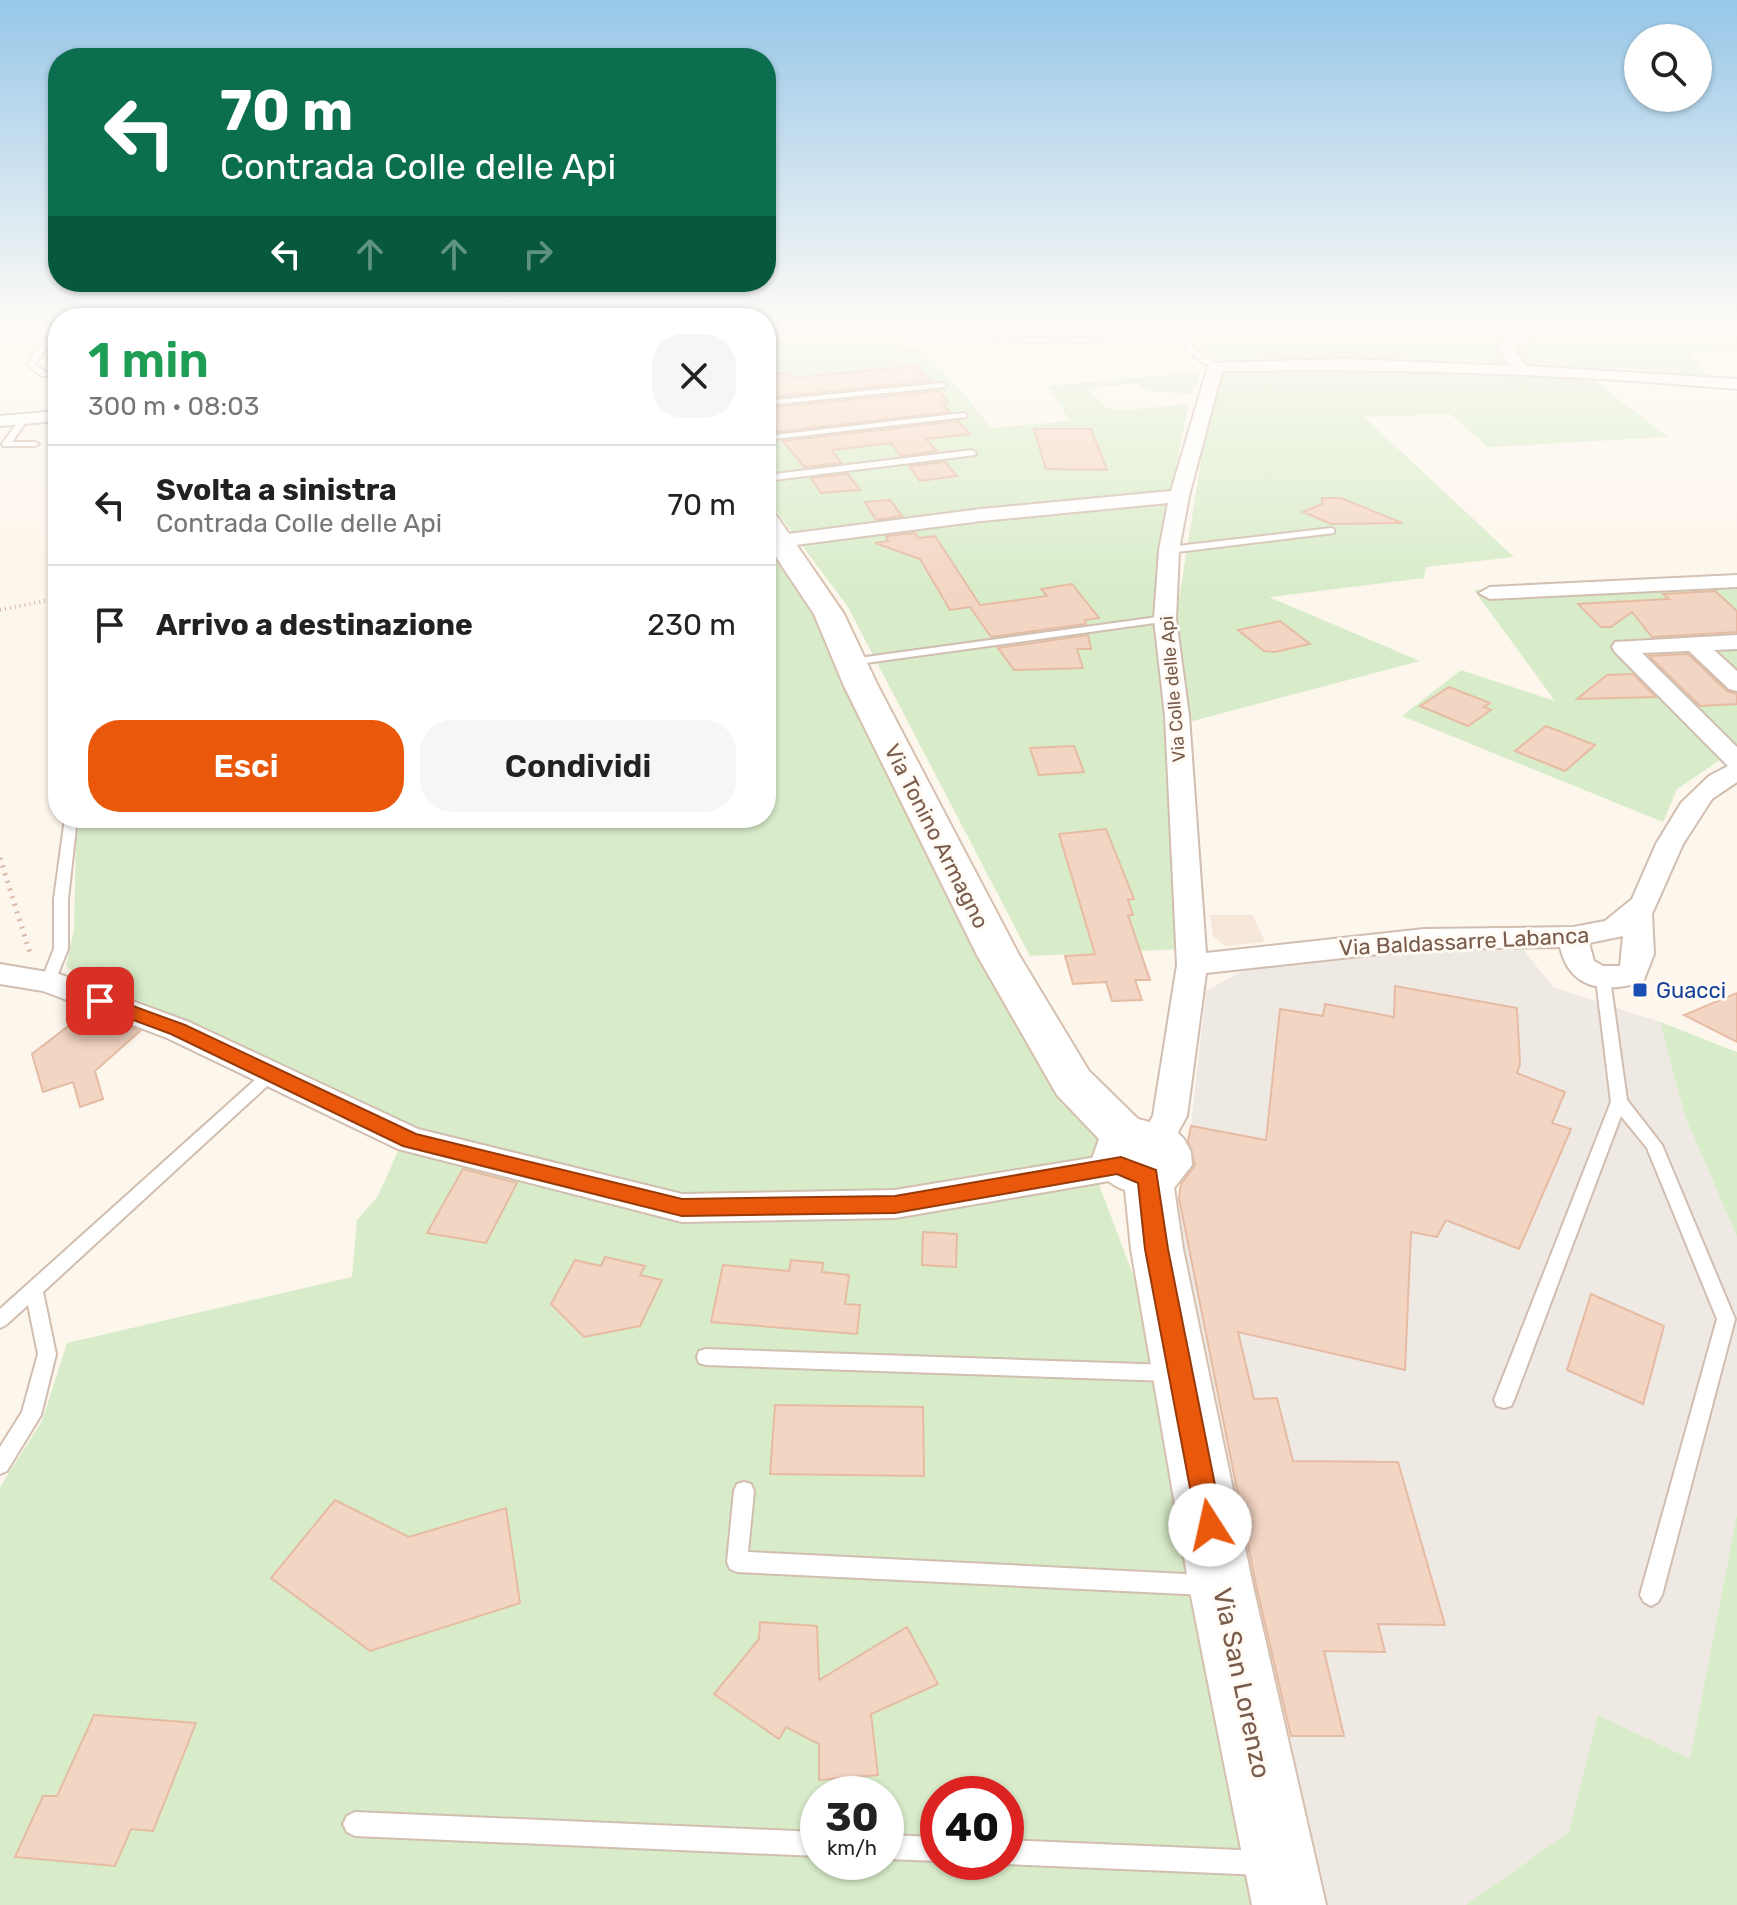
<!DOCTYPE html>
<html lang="it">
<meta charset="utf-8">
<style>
:root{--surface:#fff;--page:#f6f6f6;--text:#222;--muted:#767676;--line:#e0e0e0;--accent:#ea580c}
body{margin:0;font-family:Rubik,sans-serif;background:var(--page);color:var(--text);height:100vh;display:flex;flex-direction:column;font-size:30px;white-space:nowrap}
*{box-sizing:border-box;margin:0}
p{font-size:26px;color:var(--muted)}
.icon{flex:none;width:44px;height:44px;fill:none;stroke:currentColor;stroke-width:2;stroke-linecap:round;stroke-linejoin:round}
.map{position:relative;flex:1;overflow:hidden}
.details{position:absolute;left:48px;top:308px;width:728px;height:520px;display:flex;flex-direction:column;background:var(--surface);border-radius:32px;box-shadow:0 2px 6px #0004}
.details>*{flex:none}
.guide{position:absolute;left:48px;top:48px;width:728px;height:244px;border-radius:32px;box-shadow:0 2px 6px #0004;background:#0b6e4f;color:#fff;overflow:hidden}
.buttons{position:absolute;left:1624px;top:24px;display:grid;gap:16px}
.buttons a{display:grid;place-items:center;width:88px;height:88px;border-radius:50%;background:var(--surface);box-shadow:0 2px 6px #0004;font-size:40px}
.speed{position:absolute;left:800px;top:1776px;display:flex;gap:16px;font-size:40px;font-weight:700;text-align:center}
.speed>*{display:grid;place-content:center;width:104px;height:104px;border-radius:50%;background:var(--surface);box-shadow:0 2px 6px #0004;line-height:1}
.speed small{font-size:20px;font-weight:400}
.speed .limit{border:12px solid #d22;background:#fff;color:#111}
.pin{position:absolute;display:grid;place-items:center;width:68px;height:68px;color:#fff;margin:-34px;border-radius:16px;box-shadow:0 4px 12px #0006}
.me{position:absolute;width:88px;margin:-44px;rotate:350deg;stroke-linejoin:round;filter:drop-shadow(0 0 6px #0008)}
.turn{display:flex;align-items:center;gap:28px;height:168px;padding:0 40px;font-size:36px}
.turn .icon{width:104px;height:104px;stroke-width:2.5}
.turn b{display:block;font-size:56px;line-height:68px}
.lanes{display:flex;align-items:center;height:76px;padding:0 40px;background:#0003;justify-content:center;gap:40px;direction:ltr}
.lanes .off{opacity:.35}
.round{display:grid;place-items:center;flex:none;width:84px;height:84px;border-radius:32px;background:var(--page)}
.summary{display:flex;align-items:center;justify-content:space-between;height:136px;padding:0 40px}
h1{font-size:48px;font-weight:600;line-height:60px;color:#1e9e55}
.cta{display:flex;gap:16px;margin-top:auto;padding:16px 40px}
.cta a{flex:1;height:92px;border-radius:32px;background:var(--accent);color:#fff;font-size:32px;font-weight:600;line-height:92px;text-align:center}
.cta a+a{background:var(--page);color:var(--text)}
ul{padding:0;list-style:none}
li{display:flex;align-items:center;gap:24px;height:120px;padding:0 40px;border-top:2px solid var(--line)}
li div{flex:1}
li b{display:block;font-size:30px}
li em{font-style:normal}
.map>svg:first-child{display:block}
.residential{fill:#f5e8da}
.industrial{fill:#efe9e4}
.green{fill:#d8ecc9;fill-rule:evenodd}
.building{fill:#f3d5c3;stroke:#e6bba3;stroke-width:2}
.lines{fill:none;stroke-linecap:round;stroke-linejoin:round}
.lane-casing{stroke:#d1beb0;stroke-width:4}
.street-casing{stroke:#d1beb0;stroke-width:4}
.secondary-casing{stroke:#d6c0b0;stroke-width:4}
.path-far1{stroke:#d9b8a5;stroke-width:4;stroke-dasharray:1 4;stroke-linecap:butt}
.path{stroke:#d9b8a5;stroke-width:5;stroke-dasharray:2 6;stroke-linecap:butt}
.lane{fill:#fff;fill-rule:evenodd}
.street{fill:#fff;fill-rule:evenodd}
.secondary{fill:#fff;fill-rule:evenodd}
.route{fill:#ea580c;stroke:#983908;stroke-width:2}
.transit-dot{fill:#1a4fb4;stroke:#fffaf3;stroke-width:3}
.labels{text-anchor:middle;stroke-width:6;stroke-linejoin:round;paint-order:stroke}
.far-street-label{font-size:18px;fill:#7a5c4d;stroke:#fffaf3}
.street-label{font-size:22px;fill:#7a5c4d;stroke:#fffaf3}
.transit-label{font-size:22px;fill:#164399;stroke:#fffaf3;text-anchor:start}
.near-street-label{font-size:26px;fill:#7a5c4d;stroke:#fffaf3}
</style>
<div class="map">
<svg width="1737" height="1905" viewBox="0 0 1737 1905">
<rect width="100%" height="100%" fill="#fdf6ec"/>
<path class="residential" d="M1210,915H1253L1265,942L1225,946L1213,936Z"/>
<path class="industrial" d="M1519,944L1553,987L1660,1022L1685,1116L1737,1237V1514L1690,1760L1598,1715L1569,1832L1466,1905H1316L1170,1249L1191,1126L1206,991L1244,970L1430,947Z"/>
<path class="green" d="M766,326H913L893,328L903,348H919L962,391L991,428L1070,421L1047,386L1201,372L1192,394L1147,391L1138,383L1088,389L1107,408L1126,410L1189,404L1159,548L1157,612L1181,949L1030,956L848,607L766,497Z
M1184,326H1737V349L1690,355L1708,376L1633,369L1328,359L1217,360L1208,356Z
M1287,367L1591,378L1668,437L1488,447L1450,414L1364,417L1514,557L1426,567L1424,578L1269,597L1420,661L1189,722L1176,618L1204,442L1224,372Z
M766,532L796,577L1099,1136L1100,1158L885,1192L682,1195L420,1132L279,1064L78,976L66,966L74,929L76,839L81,818H766Z
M1737,577V756L1723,758L1677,789L1663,822L1402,716L1461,670L1555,701L1474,590Z
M1660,1022L1737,1052V1237L1685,1116Z
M401,1144L681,1211L1098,1182L1140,1293L1257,1905H0V1487L42,1421L67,1343L352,1277L357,1220L378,1196ZM818,1794H886V1862H818ZM938,1794H1006V1862H938Z
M1737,1514V1905H1466L1569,1832L1598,1715L1690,1759Z"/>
<path class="building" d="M916,366L930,381L766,398V375L788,373L791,378Z
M939,391L948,402H941L950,412L777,432L766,414V408Z
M958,421L970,434L926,439L937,451L901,456L891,443L832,450L841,463L804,467L783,441Z
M1034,429H1091L1107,470L1046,469Z
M945,462L957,476L920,481L909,466Z
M848,474L860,490L821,493L811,478Z
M1322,498H1341L1402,523L1331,524L1303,512L1322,504Z
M890,500L902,516L876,520L865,502Z
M915,533L918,538L935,536L980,605L1047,596L1041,589L1072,584L1099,618L1085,620L1086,624L991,637L970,607L950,610L920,559L875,543L888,541L886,536Z
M1715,591L1737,611V632L1652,637L1632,612L1611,627H1601L1578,604L1669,599L1663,594Z
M1280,621L1310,644L1275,652L1264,651L1238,630Z
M1088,635L1091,649H1077L1083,668L1014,670L998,648Z
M1688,654L1727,691L1737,694V704L1700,706L1649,656Z
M1633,674L1656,697L1577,699L1607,675Z
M1449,687L1490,703L1484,707L1491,710L1468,726L1420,706Z
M1546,726L1595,745L1565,771L1515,751Z
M1074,746L1084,772L1039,775L1030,748Z
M1106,829L1134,899L1128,900L1133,915H1128L1150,980H1135L1142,1000L1112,1001L1106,982L1073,984L1065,956L1095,954L1059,834Z
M1395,986L1517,1008L1520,1064L1517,1073L1565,1092L1552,1123L1571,1129L1519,1249L1446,1220L1437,1237L1411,1232L1405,1370L1238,1332L1254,1399L1277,1398L1293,1461L1398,1462L1445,1625L1378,1624L1385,1652L1324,1651L1344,1736H1291L1256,1585L1179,1198L1181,1184L1195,1165L1188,1141L1191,1126L1266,1140L1280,1009L1323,1016L1325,1004L1394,1017Z
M1737,993V1042L1684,1015Z
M84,1014L97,1018L100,1016L140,1031L95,1071L103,1099L80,1107L73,1082L43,1092L32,1054Z
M463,1169L517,1183L486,1243L427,1233Z
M923,1232L957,1234L956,1267L922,1265Z
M605,1257L645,1266L640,1275L662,1280L640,1326L584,1337L551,1304L575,1260L601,1266Z
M791,1260L823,1263L822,1272L849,1275L845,1304L860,1305L857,1334L711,1322L723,1265L789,1271Z
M1591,1294L1664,1326L1643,1404L1567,1370Z
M775,1405L923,1407L924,1476L770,1474Z
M335,1500L409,1537L506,1508L520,1603L370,1651L271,1578Z
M760,1622L817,1626L819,1680L907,1627L938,1684L871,1714L878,1775L819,1780V1744L786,1727L779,1739L714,1694L759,1639Z
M94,1715L196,1723L153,1831L131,1829L115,1866L15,1857L43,1796H57Z"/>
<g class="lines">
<g class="lane-casing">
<path id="lane" d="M55,326H58V332L35,364L46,372H58V376H41L27,364Z
M1168,326H1175L1204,357L1218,364V368C1199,365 1189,351 1177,337L1060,343L999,341L995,339L999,337L1060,339L1174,333Z
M942,383L946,385L945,387L766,405V401Z
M963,413L967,415L966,417L766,440V436Z
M22,416L29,418L12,442H35L39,444L35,446H3L2,444Z
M972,450L976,453L975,455L766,481V475Z
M1331,528L1334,529V533L1169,553L1164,550L1169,547Z
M1165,616L1169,617V621L851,665L846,662L851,659Z
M65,818H77L68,899V949L55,981L48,986L41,981L54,949V899Z
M1603,974L1610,979L1627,1100L1662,1145L1735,1319L1662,1595L1658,1602L1651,1606L1644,1602L1640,1595L1717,1319L1647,1148L1621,1116L1514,1400L1511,1406L1504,1408L1497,1406L1494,1400L1611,1102L1596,979Z
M272,1067L277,1069L280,1073L277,1077L43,1292L56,1354L41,1415L7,1471L0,1474V1447L22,1412L38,1354L28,1305L6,1325L0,1328V1309L267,1069Z
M706,1349L1170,1365L1177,1367L1179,1373L1177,1379L1170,1381L706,1365L699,1363L697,1357L699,1351Z
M744,1482L751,1484L754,1491L748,1552L1205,1575L1212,1578L1216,1585L1212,1592L1205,1595L737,1572L730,1569L727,1562L734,1491L737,1484Z
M355,1812L818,1832V1856L355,1836L347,1832L343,1824L347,1816Z
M886,1835L938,1837V1861L886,1859Z
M1006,1840L1263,1851L1272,1854L1275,1863L1272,1872L1263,1875L1006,1864L1001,1862H1006Z"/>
</g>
<g class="street-casing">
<path id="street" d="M1524,326H1540L1514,349L1526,366L1737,379V389C1566,374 1394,368 1222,371L1189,496L1179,550L1176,619L1189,716L1206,953L1424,929L1573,927L1605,921L1632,899L1656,844L1681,803L1709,776L1728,766L1615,652L1612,647L1615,642L1737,635V649L1714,650L1737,671V691L1729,689L1689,651L1642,653L1737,747V782L1712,799L1683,844L1652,914L1654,954L1643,982C1604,993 1570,990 1560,947L1424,949L1206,973L1187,1116L1168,1150L1156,1154L1144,1150L1139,1141L1153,1116L1177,965L1165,716L1154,619L1159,550L1168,503L981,521L780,547L770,541L780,535L981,509L1171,491L1209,363L1345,359L1510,366L1498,348ZM1623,936L1620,966H1603L1594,961L1589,943Z
M58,411V421L0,426V416Z
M1737,575V587L1490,599L1479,593L1490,587Z
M0,964L59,974L189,1022L418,1129L682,1194L895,1190L1121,1153L1133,1156L1139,1166L1133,1176L1121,1179L895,1218L682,1222L398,1149L167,1038L43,991L0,984Z"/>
</g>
<g class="secondary-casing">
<path id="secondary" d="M766,513L776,515L844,614L878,686L1019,955L1089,1071L1138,1119L1173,1128L1184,1139L1191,1152L1192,1165L1174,1188L1183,1249L1253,1586L1326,1905H1252L1189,1586L1131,1249L1125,1190C1109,1185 1099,1173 1092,1159L1099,1139L1057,1095L977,955L844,686L814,614L766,542Z"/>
</g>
<path class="path-far1" d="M0,610L49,600L58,593"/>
<path class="path" d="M0,858L31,956"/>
<use href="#lane" class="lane"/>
<use href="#street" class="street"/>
<use href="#secondary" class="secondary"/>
</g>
<linearGradient id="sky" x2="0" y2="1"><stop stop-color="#97c7e8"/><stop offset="0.55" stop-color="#fefbf6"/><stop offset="1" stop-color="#fefbf6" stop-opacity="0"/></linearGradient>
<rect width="1737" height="592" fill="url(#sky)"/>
<path class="route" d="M100,994L185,1025L416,1134L682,1199L895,1196L1121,1157L1156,1170L1168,1249L1223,1525L1219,1534L1210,1538L1201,1534L1197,1525L1145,1249L1138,1183L1117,1174L895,1213L682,1216L403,1146L171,1034L93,1005L90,1001Z"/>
<rect class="transit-dot" x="1632" y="982" width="16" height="16" rx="4"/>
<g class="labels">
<g class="far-street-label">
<text transform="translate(1173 689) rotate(-95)" y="6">Via Colle delle Api</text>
</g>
<g class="street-label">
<text transform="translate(937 836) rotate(63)" y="8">Via Tonino Armagno</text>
<text transform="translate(1464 941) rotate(-3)" y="8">Via Baldassarre Labanca</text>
</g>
<g class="transit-label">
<text x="1656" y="998">Guacci</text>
</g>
<g class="near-street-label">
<text transform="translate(1242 1683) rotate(78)" y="9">Via San Lorenzo</text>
</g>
</g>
</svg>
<div class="buttons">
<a><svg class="icon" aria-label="search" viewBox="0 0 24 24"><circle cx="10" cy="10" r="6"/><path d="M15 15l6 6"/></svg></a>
</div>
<div class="speed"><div>30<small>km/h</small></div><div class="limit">40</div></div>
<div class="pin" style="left:100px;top:1001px;background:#d93025"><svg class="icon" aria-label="arrive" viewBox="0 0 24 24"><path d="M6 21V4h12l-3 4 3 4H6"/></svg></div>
<svg class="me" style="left:1210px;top:1525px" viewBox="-20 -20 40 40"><circle r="19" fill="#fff"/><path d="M0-13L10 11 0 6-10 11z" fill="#ea580c"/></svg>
<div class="guide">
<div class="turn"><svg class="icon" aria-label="left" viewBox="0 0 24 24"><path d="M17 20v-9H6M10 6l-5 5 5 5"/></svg><div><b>70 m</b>Contrada Colle delle Api</div></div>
<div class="lanes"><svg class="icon" aria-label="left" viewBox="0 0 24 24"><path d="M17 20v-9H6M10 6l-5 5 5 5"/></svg><svg class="icon off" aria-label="ahead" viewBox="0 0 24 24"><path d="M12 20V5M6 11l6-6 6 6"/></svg><svg class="icon off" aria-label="ahead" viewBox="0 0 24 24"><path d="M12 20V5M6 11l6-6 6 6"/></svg><svg class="icon off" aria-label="right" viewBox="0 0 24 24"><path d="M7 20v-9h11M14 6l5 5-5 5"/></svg></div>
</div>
<section class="details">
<div class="summary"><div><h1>1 min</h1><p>300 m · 08:03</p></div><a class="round"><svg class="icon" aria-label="close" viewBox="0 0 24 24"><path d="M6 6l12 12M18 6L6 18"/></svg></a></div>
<ul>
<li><svg class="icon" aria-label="left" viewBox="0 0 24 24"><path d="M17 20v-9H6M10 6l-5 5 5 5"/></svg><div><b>Svolta a sinistra</b><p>Contrada Colle delle Api</p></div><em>70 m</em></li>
<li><svg class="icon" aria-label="arrive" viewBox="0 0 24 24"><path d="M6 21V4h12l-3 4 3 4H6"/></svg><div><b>Arrivo a destinazione</b></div><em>230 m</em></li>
</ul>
<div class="cta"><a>Esci</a><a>Condividi</a></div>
</section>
</div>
